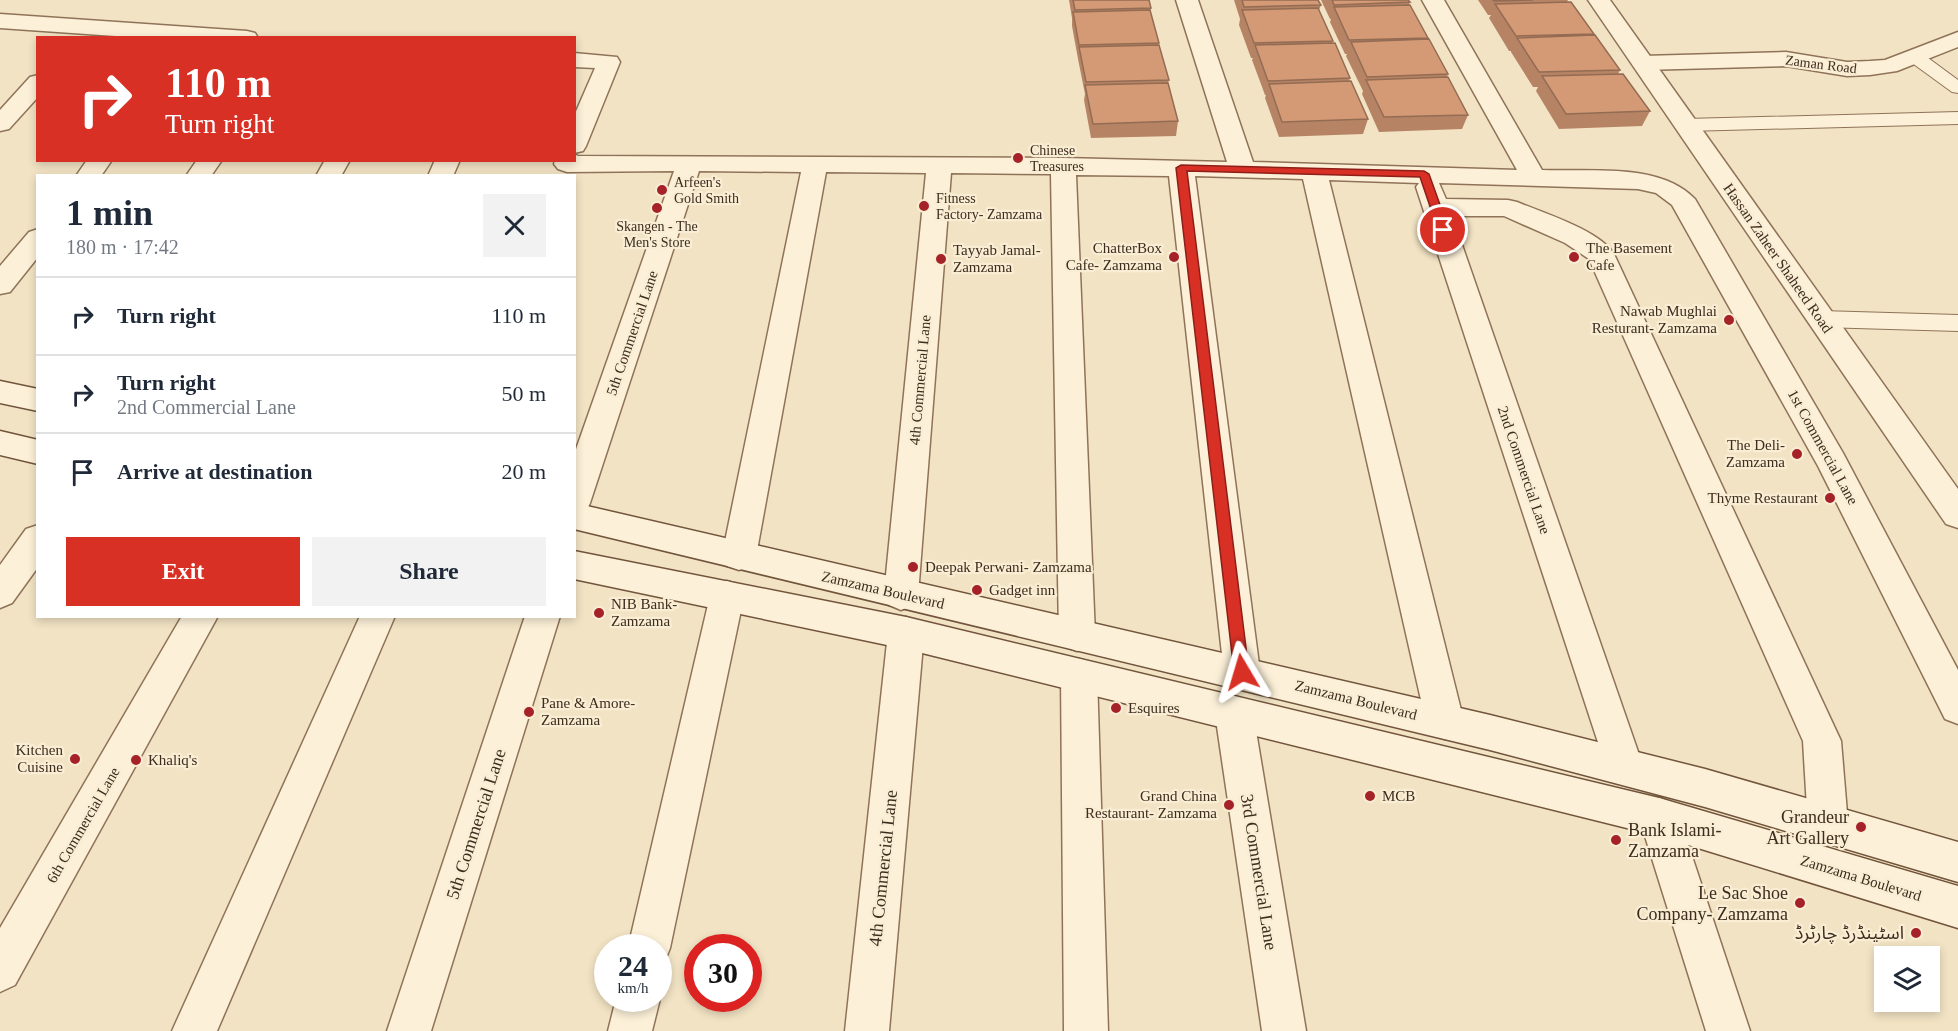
<!DOCTYPE html>
<meta charset="utf-8">
<style>
:root{--surface:#fff;--page:#f2f2f3;--text:#1f2937;--muted:#747a83;--line:#e0e1e3;--accent:#d93025}
body{margin:0;font-family:"Times New Roman","Noto Sans Arabic",serif;background:var(--page);color:var(--text);height:100vh;display:flex;flex-direction:column;font-size:22px;white-space:nowrap}
*{box-sizing:border-box;margin:0}
p{font-size:20px;color:var(--muted)}
.icon{flex:none;width:33px;height:33px;fill:none;stroke:currentColor;stroke-width:2;stroke-linecap:round;stroke-linejoin:round}
.map{position:relative;flex:1;overflow:hidden}
.panel{position:absolute;left:36px;top:174px;width:540px;height:444px;display:flex;flex-direction:column;background:var(--surface);border-radius:0px;box-shadow:0 3px 9px #0003}
.panel>*{flex:none}
.guide{position:absolute;left:36px;top:36px;width:540px;height:126px;border-radius:0px;box-shadow:0 3px 9px #0003;background:#d93025;color:#fff;overflow:hidden}
.buttons{position:absolute;left:1874px;top:946px;display:grid;gap:12px}
.buttons a{display:grid;place-items:center;width:66px;height:66px;border-radius:0px;background:var(--surface);box-shadow:0 3px 9px #0003;font-size:30px}
.speed{position:absolute;left:594px;top:934px;display:flex;gap:12px;font-size:30px;font-weight:700;text-align:center}
.speed>*{display:grid;place-content:center;width:78px;height:78px;border-radius:50%;background:var(--surface);box-shadow:0 3px 9px #0003;line-height:1}
.speed small{font-size:15px;font-weight:400}
.speed .limit{border:9px solid #d22;background:#fff;color:#111}
.pin{position:absolute;display:grid;place-items:center;width:51px;height:51px;color:#fff;margin:-26px;border:3px solid #fff;border-radius:50%;box-shadow:0 2px 6px #0007}
.me{position:absolute;width:66px;margin:-33px;rotate:353deg;stroke-linejoin:round;filter:drop-shadow(0 0 4px #0008)}
.turn{display:flex;align-items:center;gap:21px;height:126px;padding:0 30px;font-size:27px}
.turn .icon{width:78px;height:78px;stroke-width:2.5}
.turn b{display:block;font-size:42px;line-height:51px}
.round{display:grid;place-items:center;flex:none;width:63px;height:63px;border-radius:0px;background:var(--page)}
.headline{display:flex;align-items:center;justify-content:space-between;height:102px;padding:0 30px}
h1{font-size:36px;font-weight:700;line-height:45px}
.button{display:flex;gap:12px;margin-top:auto;padding:12px 30px}
.button a{flex:1;height:69px;border-radius:0px;background:var(--accent);color:#fff;font-size:24px;font-weight:700;line-height:69px;text-align:center}
.button a+a{background:var(--page);color:var(--text)}
ul{padding:0;list-style:none}
li{display:flex;align-items:center;gap:18px;height:78px;padding:0 30px;border-top:2px solid var(--line)}
li div{flex:1}
li b{display:block;font-size:22px}
li em{font-style:normal}
.map>svg:first-child{display:block}
.lines{fill:none;stroke-linecap:round;stroke-linejoin:round}
.service-casing{stroke:#8f7358;stroke-width:2}
.minor-casing{stroke:#8f7358;stroke-width:3}
.tertiary-casing{stroke:#8f7358;stroke-width:3}
.secondary-casing{stroke:#71543b;stroke-width:3}
.service{fill:#fcf0d8;fill-rule:evenodd}
.minor{fill:#fcf0d8;fill-rule:evenodd}
.tertiary{fill:#fcf0d8;fill-rule:evenodd}
.secondary{fill:#fcf0d8;fill-rule:evenodd}
.wall{fill:#b68465}
.building{fill:#d49a76;stroke:#946c53;stroke-width:1.5}
.route{fill:#d93025;stroke:#8d1f18;stroke-width:1.5}
.poi-dot{fill:#a42228;stroke:#f9edd4;stroke-width:2}
.labels{text-anchor:middle;stroke-width:4.5;stroke-linejoin:round;paint-order:stroke}
.far-street-label{font-size:14px;fill:#3e2c1e;stroke:#f9edd4}
.far-poi-label{font-size:14px;fill:#3e2c1e;stroke:#f9edd4;text-anchor:start}
.poi-label{font-size:15px;fill:#3e2c1e;stroke:#f9edd4;text-anchor:start}
.street-label{font-size:15px;fill:#3e2c1e;stroke:#f9edd4}
.near-poi-label{font-size:18px;fill:#3e2c1e;stroke:#f9edd4;text-anchor:end}
.near-street-label{font-size:18px;fill:#3e2c1e;stroke:#f9edd4}
</style>
<div class="map">
<svg width="1958" height="1031" viewBox="0 0 1958 1031">
<rect width="100%" height="100%" fill="#f2e3c4"/>
<g class="lines">
<g class="service-casing">
<path id="service" d="M1914,51L1920,52L1958,80V93L1952,92L1908,60L1905,56L1908,52Z
M1958,112V124L1686,131L1679,129L1677,125L1679,121L1686,119Z
M1821,311L1958,315V331L1821,327L1813,324L1810,319L1813,314Z"/>
</g>
<g class="minor-casing">
<path id="minor" d="M1176,0H1198L1253,162L1517,170L1422,0H1444L1542,170C1590,172 1660,162 1695,199L1843,453L1958,670V724L1945,719L1818,466L1672,205L1656,193L1638,189L1439,183L1446,199L1508,200L1517,202C1543,213 1599,230 1614,254L1841,741L1848,825L1842,839L1828,845L1814,839L1808,825L1803,741L1589,259L1565,243L1504,216H1452L1643,766L1638,779L1624,784L1610,779L1416,187L1419,183L1329,180L1464,722L1458,734L1445,739L1432,734L1426,722L1303,179L1195,176L1260,672L1255,684L1242,688L1229,684L1224,672L1169,176L1076,175L1095,635L1090,646L1077,651L1064,646L1059,635L1051,174L951,173L918,595L913,605L901,610L889,605L884,595L926,173L826,172L756,556L751,566L739,570L727,566L722,556L801,172L699,171L590,503L586,512L574,516V455L674,171L567,172L558,169L554,164L555,160H574V154L578,156L1063,158L1227,162Z
M0,14L247,31L255,33L258,38H144L0,28Z
M1958,32V47L1897,71L1870,75L1847,76L1786,66L1643,70L1635,68L1632,63L1635,58L1643,56L1786,52L1847,62L1870,61L1885,60Z
M574,53L617,57L620,62L586,146L583,151L574,153V116L595,68L574,67Z
M38,75V97L9,129L0,131V110L30,77Z
M87,160H112L101,176H76Z
M197,160H222L211,176H186Z
M325,160H350L341,176H316Z
M435,160H460L453,176H428Z
M38,229V257L10,292L0,294V266L29,232Z
M38,525V567L12,603L0,608V565L26,529Z
M727,581L739,585L744,596L670,948L664,963L658,965V948H628L710,596L715,585Z
M182,616H218L15,985L0,992V928Z
M360,616H395L217,1031H172Z
M525,616H560L431,1031H387Z
M906,617L919,622L924,633L889,1031H845L888,633L893,622Z
M1079,659L1092,663L1097,675L1108,1031H1064L1061,675L1066,663Z
M1234,696L1247,701L1253,713L1306,1031H1262L1215,713L1221,701Z
M1659,798L1673,803L1679,817L1750,1031H1706L1639,817L1645,803Z
M658,995L660,999L652,1031H608L616,999H658Z"/>
</g>
<g class="tertiary-casing">
<path id="tertiary" d="M1588,0H1610L1958,489V528L1946,524Z"/>
</g>
<g class="secondary-casing">
<path id="secondary" d="M0,381L38,389V411L0,403Z
M0,431L38,440V464L0,455Z
M574,503L1490,715L1705,769L1958,842V882L1705,807L1490,750L574,529Z
M574,551L906,617L1659,798L1958,886V928L1659,836L906,649L574,579Z"/>
</g>
<use href="#service" class="service"/>
<use href="#minor" class="minor"/>
<use href="#tertiary" class="tertiary"/>
<use href="#secondary" class="secondary"/>
</g>
<path class="wall" d="M1069,0H1149L1151,8L1150,12L1159,43L1158,45L1169,80L1168,83L1178,121L1176,136L1091,138L1084,100L1085,94L1078,59L1072,26V18Z
M1234,0H1318L1321,5L1319,10L1333,41L1332,43L1350,78L1349,81L1368,119L1363,134L1279,137L1265,98L1266,95H1265L1252,60L1253,58H1251L1239,25L1240,19Z
M1321,0H1408L1410,2L1409,5L1428,38L1427,40L1448,74L1447,77L1468,115L1462,129L1379,132L1362,94L1363,91L1346,56L1347,54H1345L1330,22L1331,19H1330Z
M1478,0H1568L1567,2L1594,34L1593,35L1620,70L1618,74L1650,111L1642,126L1559,129L1536,91L1538,87H1533L1511,52V51H1509L1489,18L1491,15H1488Z"/>
<path class="building" d="M1073,0H1149L1151,8L1075,10Z
M1242,0H1318L1321,5L1244,7Z
M1332,0H1408L1410,2L1334,5Z
M1493,0H1533L1494,1Z
M1571,2L1594,34L1516,36L1495,4Z
M1410,5L1428,38L1349,40L1334,7Z
M1318,8L1333,41L1254,43L1242,10Z
M1150,10L1159,43L1079,45L1073,12Z
M1595,35L1620,70L1539,72L1517,38Z
M1429,39L1448,74L1367,77L1351,42Z
M1335,43L1350,78L1268,81L1255,45Z
M1159,45L1169,80L1086,82L1079,47Z
M1623,74L1650,111L1566,114L1542,76Z
M1448,77L1468,115L1384,117L1366,80Z
M1351,81L1368,119L1282,122L1269,84Z
M1168,83L1178,121L1093,124L1085,85Z"/>
<path class="route" d="M1181,165L1424,171L1429,174L1449,230L1443,233L1438,230L1420,177L1187,171L1249,672L1247,676L1242,678L1236,676L1234,672L1176,168Z"/>
<g class="poi-dot">
<circle cx="1018" cy="158" r="6"/>
<circle cx="662" cy="190" r="6"/>
<circle cx="924" cy="206" r="6"/>
<circle cx="657" cy="208" r="6"/>
<circle cx="1174" cy="257" r="6"/>
<circle cx="1574" cy="257" r="6"/>
<circle cx="941" cy="259" r="6"/>
<circle cx="1729" cy="320" r="6"/>
<circle cx="1797" cy="454" r="6"/>
<circle cx="1830" cy="498" r="6"/>
<circle cx="913" cy="567" r="6"/>
<circle cx="977" cy="590" r="6"/>
<circle cx="599" cy="613" r="6"/>
<circle cx="1116" cy="708" r="6"/>
<circle cx="529" cy="712" r="6"/>
<circle cx="75" cy="759" r="6"/>
<circle cx="136" cy="760" r="6"/>
<circle cx="1370" cy="796" r="6"/>
<circle cx="1229" cy="805" r="6"/>
<circle cx="1861" cy="827" r="6"/>
<circle cx="1616" cy="840" r="6"/>
<circle cx="1800" cy="903" r="6"/>
<circle cx="1916" cy="933" r="6"/>
</g>
<g class="labels">
<g class="far-street-label">
<text transform="translate(1821 64) rotate(7)" y="5">Zaman Road</text>
</g>
<g class="far-poi-label">
<text x="1030" y="155">Chinese<tspan x="1030" dy="16">Treasures</tspan></text>
<text x="674" y="187">Arfeen's<tspan x="674" dy="16">Gold Smith</tspan></text>
<text x="936" y="203">Fitness<tspan x="936" dy="16">Factory- Zamzama</tspan></text>
<text x="657" y="231" text-anchor="middle">Skangen - The<tspan x="657" dy="16">Men's Store</tspan></text>
</g>
<g class="poi-label">
<text x="1162" y="253" text-anchor="end">ChatterBox<tspan x="1162" dy="17">Cafe- Zamzama</tspan></text>
<text x="1586" y="253">The Basement<tspan x="1586" dy="17">Cafe</tspan></text>
<text x="953" y="255">Tayyab Jamal-<tspan x="953" dy="17">Zamzama</tspan></text>
<text x="1717" y="316" text-anchor="end">Nawab Mughlai<tspan x="1717" dy="17">Resturant- Zamzama</tspan></text>
<text x="1785" y="450" text-anchor="end">The Deli-<tspan x="1785" dy="17">Zamzama</tspan></text>
<text x="1818" y="503" text-anchor="end">Thyme Restaurant</text>
<text x="925" y="572">Deepak Perwani- Zamzama</text>
<text x="989" y="595">Gadget inn</text>
<text x="611" y="609">NIB Bank-<tspan x="611" dy="17">Zamzama</tspan></text>
<text x="541" y="708">Pane &amp; Amore-<tspan x="541" dy="17">Zamzama</tspan></text>
<text x="1128" y="713">Esquires</text>
<text x="63" y="755" text-anchor="end">Kitchen<tspan x="63" dy="17">Cuisine</tspan></text>
<text x="148" y="765">Khaliq's</text>
<text x="1217" y="801" text-anchor="end">Grand China<tspan x="1217" dy="17">Restaurant- Zamzama</tspan></text>
<text x="1382" y="801">MCB</text>
</g>
<g class="street-label">
<text transform="translate(1778 258) rotate(55)" y="5">Hassan Zaheer Shaheed Road</text>
<text transform="translate(632 333) rotate(-71)" y="5">5th Commercial Lane</text>
<text transform="translate(920 380) rotate(-85)" y="5">4th Commercial Lane</text>
<text transform="translate(1823 447) rotate(61)" y="5">1st Commercial Lane</text>
<text transform="translate(1524 470) rotate(71)" y="5">2nd Commercial Lane</text>
<text transform="translate(883 590) rotate(13)" y="5">Zamzama Boulevard</text>
<text transform="translate(1356 700) rotate(14)" y="5">Zamzama Boulevard</text>
<text transform="translate(83 825) rotate(-60)" y="5">6th Commercial Lane</text>
<text transform="translate(1861 878) rotate(17)" y="5">Zamzama Boulevard</text>
</g>
<g class="near-poi-label">
<text x="1849" y="823">Grandeur<tspan x="1849" dy="21">Art Gallery</tspan></text>
<text x="1628" y="836" text-anchor="start">Bank Islami-<tspan x="1628" dy="21">Zamzama</tspan></text>
<text x="1788" y="899">Le Sac Shoe<tspan x="1788" dy="21">Company- Zamzama</tspan></text>
<text x="1904" y="939">اسٹینڈرڈ چارٹرڈ</text>
</g>
<g class="near-street-label">
<text transform="translate(476 824) rotate(-72)" y="6">5th Commercial Lane</text>
<text transform="translate(883 868) rotate(-84)" y="6">4th Commercial Lane</text>
<text transform="translate(1259 872) rotate(81)" y="6">3rd Commercial Lane</text>
</g>
</g>
</svg>
<div class="buttons">
<a><svg class="icon" aria-label="layers" viewBox="0 0 24 24"><path d="M12 4l9 5-9 5-9-5zM3 14l9 5 9-5"/></svg></a>
</div>
<div class="speed"><div>24<small>km/h</small></div><div class="limit">30</div></div>
<div class="pin" style="left:1443px;top:230px;background:#d93025"><svg class="icon" aria-label="arrive" viewBox="0 0 24 24"><path d="M6 21V4h12l-3 4 3 4H6"/></svg></div>
<svg class="me" style="left:1242px;top:672px" viewBox="-20 -20 40 40"><path d="M0-17L14 15 0 8-14 15z" fill="#d93025" stroke="#fff" stroke-width="4"/></svg>
<div class="guide">
<div class="turn"><svg class="icon" aria-label="right" viewBox="0 0 24 24"><path d="M7 20v-9h11M14 6l5 5-5 5"/></svg><div><b>110 m</b>Turn right</div></div>
</div>
<section class="panel">
<div class="headline"><div><h1>1 min</h1><p>180 m · 17:42</p></div><a class="round"><svg class="icon" aria-label="close" viewBox="0 0 24 24"><path d="M6 6l12 12M18 6L6 18"/></svg></a></div>
<ul>
<li><svg class="icon" aria-label="right" viewBox="0 0 24 24"><path d="M7 20v-9h11M14 6l5 5-5 5"/></svg><div><b>Turn right</b></div><em>110 m</em></li>
<li><svg class="icon" aria-label="right" viewBox="0 0 24 24"><path d="M7 20v-9h11M14 6l5 5-5 5"/></svg><div><b>Turn right</b><p>2nd Commercial Lane</p></div><em>50 m</em></li>
<li><svg class="icon" aria-label="arrive" viewBox="0 0 24 24"><path d="M6 21V4h12l-3 4 3 4H6"/></svg><div><b>Arrive at destination</b></div><em>20 m</em></li>
</ul>
<div class="button"><a>Exit</a><a>Share</a></div>
</section>
</div>
